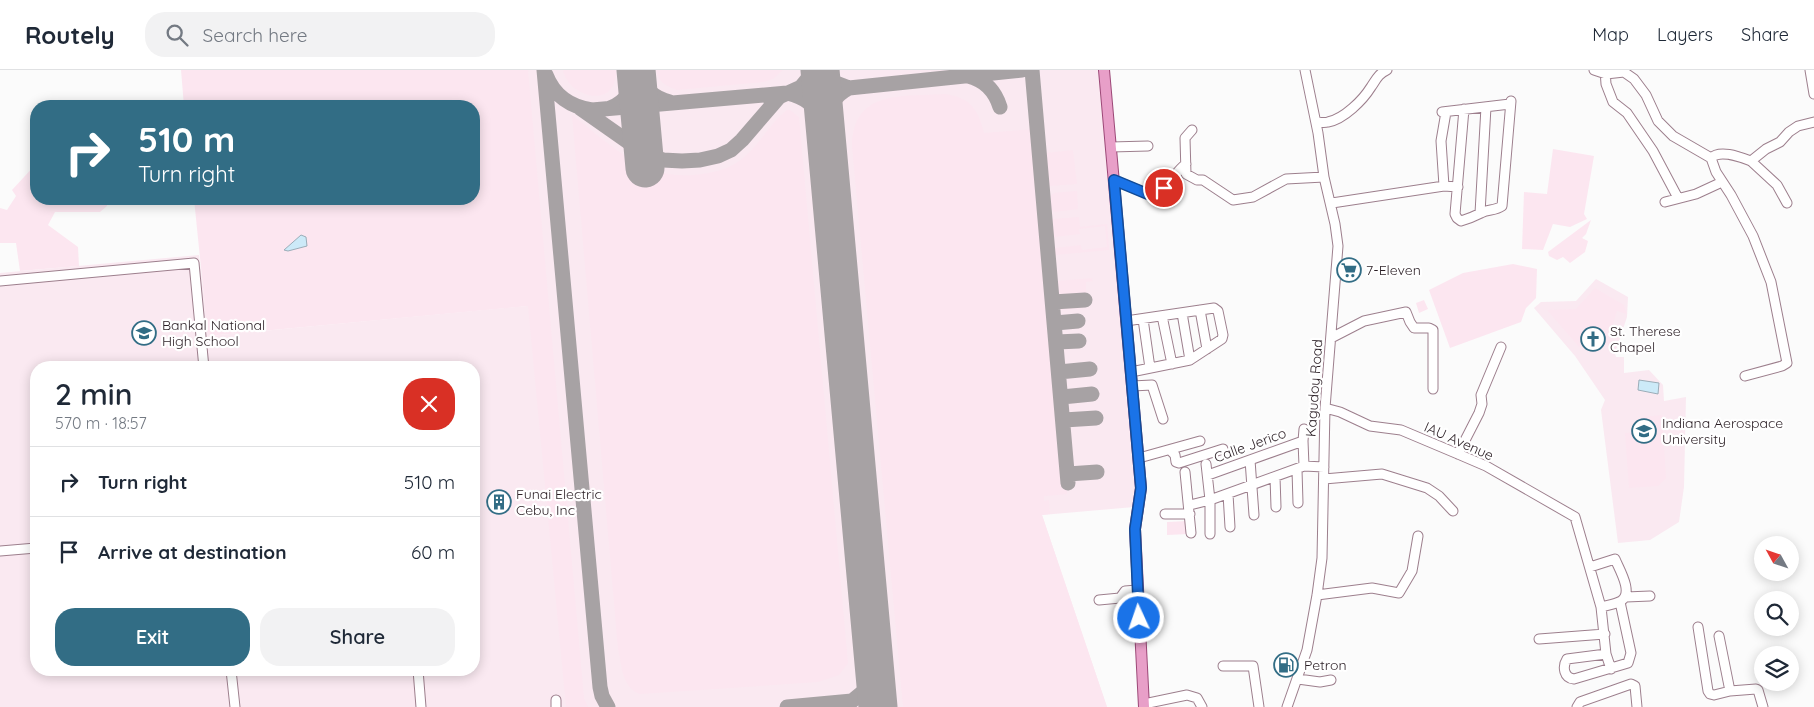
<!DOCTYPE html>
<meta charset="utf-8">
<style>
:root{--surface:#fff;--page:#f2f2f3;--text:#1f2937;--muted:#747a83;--line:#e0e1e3;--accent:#326d85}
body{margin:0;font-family:Quicksand,sans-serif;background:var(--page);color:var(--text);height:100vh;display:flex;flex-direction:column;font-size:19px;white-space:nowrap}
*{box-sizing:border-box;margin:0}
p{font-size:16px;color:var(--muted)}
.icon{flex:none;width:28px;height:28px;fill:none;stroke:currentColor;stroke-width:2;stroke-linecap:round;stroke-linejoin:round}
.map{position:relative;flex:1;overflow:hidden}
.details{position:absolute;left:30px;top:291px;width:450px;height:315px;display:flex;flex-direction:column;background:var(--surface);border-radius:20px;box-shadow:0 2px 12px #0003}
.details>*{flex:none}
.guide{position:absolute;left:30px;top:30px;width:450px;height:105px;border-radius:20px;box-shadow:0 2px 12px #0003;background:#326d85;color:#fff;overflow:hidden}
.needle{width:32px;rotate:310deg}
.controls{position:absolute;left:1754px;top:466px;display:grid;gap:10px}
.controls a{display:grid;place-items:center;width:45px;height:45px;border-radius:50%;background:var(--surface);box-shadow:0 2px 12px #0003;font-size:25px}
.pin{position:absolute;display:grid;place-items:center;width:42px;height:42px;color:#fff;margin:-21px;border:2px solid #fff;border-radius:50%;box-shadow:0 1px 5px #0007}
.me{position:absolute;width:55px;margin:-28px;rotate:357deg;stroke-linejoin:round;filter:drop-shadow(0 0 4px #0008)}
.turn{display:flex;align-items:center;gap:18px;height:105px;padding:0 25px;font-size:22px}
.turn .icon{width:65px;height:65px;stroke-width:2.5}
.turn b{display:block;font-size:35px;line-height:42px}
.round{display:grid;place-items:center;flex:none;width:52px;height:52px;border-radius:20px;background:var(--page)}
.overview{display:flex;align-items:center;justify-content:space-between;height:85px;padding:0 25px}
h1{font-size:30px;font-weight:600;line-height:38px}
.primary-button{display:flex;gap:10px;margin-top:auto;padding:10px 25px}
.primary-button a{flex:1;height:58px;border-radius:20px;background:var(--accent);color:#fff;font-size:20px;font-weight:600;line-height:58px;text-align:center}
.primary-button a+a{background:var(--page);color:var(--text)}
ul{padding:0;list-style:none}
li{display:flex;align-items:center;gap:15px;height:70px;padding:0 25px;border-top:1px solid var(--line)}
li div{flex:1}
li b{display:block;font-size:19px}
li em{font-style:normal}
header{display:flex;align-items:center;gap:30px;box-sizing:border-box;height:70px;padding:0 25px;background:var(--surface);border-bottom:1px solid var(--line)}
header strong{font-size:24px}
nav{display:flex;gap:28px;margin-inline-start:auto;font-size:18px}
.search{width:350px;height:45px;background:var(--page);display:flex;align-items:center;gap:12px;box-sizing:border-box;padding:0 18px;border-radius:20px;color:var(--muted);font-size:19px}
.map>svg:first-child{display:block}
.built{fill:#fae9f1;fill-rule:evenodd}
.green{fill:#fce6f0}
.water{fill:#cceaf8;stroke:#9badb8}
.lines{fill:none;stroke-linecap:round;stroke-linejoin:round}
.taxiway{stroke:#a7a2a4;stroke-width:15}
.runway{stroke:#a7a2a4;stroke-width:39}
.minor-casing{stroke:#9d7f8d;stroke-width:11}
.major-casing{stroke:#9c4877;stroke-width:12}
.minor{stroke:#fff;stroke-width:9}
.major{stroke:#e89fc8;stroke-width:10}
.route-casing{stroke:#114b97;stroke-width:12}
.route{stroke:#1a73e8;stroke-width:9}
.labels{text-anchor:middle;stroke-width:4.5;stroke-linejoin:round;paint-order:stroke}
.poi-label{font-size:14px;fill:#2a1e24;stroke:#fff;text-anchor:start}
.street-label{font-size:14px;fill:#2a1e24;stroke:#fff}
</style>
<header>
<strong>Routely</strong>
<div class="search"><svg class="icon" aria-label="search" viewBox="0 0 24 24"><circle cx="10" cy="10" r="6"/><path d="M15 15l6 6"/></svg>Search here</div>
<nav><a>Map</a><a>Layers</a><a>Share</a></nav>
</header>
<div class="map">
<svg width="1814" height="637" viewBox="0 0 1814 637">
<rect width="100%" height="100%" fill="#fbfbfb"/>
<path class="built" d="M507,0H1100L1136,416L1134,437L1042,445L1107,637H0V203L199,185L209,266L527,236ZM36,298H474V600H36Z
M1596,209L1628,227L1627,247L1615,283L1616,287H1624V303L1649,300L1663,315L1664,331L1686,327L1684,417L1679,452L1650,470L1618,473L1601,340L1605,330L1575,286L1534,238L1541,232L1576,231Z"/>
<path class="green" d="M181,0H528L584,628L588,637H566L528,236L208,266L194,129H474V36H184Z
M563,0H616C617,41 568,27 563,0Z
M656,0H783L773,9L763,12L677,20C665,15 659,13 656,0Z
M945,24C971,28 978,39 984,63L1035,59L1067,424L1044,426V431L1049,430L1050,444L1042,445L1107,637H903L852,76C853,19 903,27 945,24Z
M787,40H790L799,47L848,593L839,605L818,612L640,624C622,618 622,596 618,579L572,45C613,76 645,113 702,104C717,102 731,98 743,88C760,74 770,53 787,40Z
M1553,79L1594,86L1584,144L1587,149L1570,157L1553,154L1543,180L1522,179L1524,122L1547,124Z
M1073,80L1077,114L1049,116L1046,83Z
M36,94V129H106L107,136L100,142H55L48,155L78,177L79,196L20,201L16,173H0V138L7,140L16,126L12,120Z
M1077,121L1078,139L1055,142L1051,139L1049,127L1054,123Z
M1079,147L1080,157L1107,154L1109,180L1055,185V178L1081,175L1082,180L1107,177L1105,156L1079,159L1080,164L1054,167L1052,149Z
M1591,150L1586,164L1582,168L1588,171L1585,182L1570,193L1563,187L1557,190L1549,186L1548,182Z
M1513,194L1537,199L1536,228L1526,238L1521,252L1450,278L1429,220L1463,203Z
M1092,208L1093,211L1086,212V227L1059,230L1057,211Z
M1595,218L1624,235L1627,244L1617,241L1608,269L1618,273L1615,283L1594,259L1579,272L1581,275L1579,277L1547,240L1576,239Z
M1424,230L1428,239L1419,243L1416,233Z
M1077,232L1084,238L1060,240L1059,234Z
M1662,345L1666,408L1658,416L1629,418L1625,363L1643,362L1642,347Z
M1188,451L1189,464L1167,465V452Z"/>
<path class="water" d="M301,165L306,167L307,176L288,181L284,180Z
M1639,310L1659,313L1658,324L1638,320Z"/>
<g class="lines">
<path class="taxiway" d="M544,0L600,617L602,626L608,637
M824,0L836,13L849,18L1022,0
M1032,0L1068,413
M636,1C642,17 653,28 670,32
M546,5C554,26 571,37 592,40L787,23C805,27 816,36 825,52
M968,6C985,10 995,21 1000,37
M580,38L647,85L663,90L682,91L700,90L718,86L731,80L742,70L779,27L801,17L815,0
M610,38C626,32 635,18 636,1
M825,52C828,36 835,25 849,18
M1053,232L1085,230
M1055,253L1078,251
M1057,272L1079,271
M1059,302L1090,299
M1062,327L1092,324
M1064,350L1096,348
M1068,404L1097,402
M787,637L852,631L869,617L875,605"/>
<path class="runway" d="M636,0L645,98
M820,0L878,637"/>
<g class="minor-casing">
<path id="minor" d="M1594,0L1606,4L1624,2L1634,9L1646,25L1658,51L1673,66L1711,88L1716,102L1731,125L1753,166L1771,212L1787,293L1782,296L1745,306
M1605,0L1606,14L1613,32L1627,43L1653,81L1678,128
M1810,0L1814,24
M1464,39L1455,144L1457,148L1461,151C1468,149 1475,146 1481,143C1488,139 1495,141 1502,136L1511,31
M1442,42L1510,34
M1316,52C1319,52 1324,53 1328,52C1344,49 1363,30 1371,17C1376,10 1378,4 1387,0
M1192,60L1185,68L1186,104L1197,110H1203L1233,130L1253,127L1286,109L1324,107
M1111,77L1148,76
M1711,88C1720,79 1740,87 1751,91L1766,79L1780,72L1789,62L1798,56L1814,52
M1751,91L1777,115L1787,133
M1114,110L1150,125C1167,123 1173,103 1186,94
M1444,116L1441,71L1446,42
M1665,132L1696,124L1722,112
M1332,133L1444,116L1458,117
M1480,143L1486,37
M0,211L194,193L204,298
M1200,240L1207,279
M1182,243L1190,290
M1162,246L1172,294
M1143,249L1150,298
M1126,251L1214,238L1218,241L1223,265L1222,269L1190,290L1131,302
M1331,268L1364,251L1406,242L1410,252L1414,258H1429L1433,260V319
M1132,316L1152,315L1163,349
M1325,338L1340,342L1370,356L1401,360L1458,384L1486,396L1575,447L1601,537L1606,584L1611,599
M1304,359L1303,371L1304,396
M1170,380L1175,385L1176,392L1179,393L1223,379
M1458,384L1479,343L1482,334L1481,325L1501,277
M1139,388L1200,371
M1250,390L1254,445
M1206,394L1210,430V464
M1297,400L1298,433
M1185,402L1191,463
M1208,405L1303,371
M1275,407L1276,437
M1324,409L1382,404L1427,418L1439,426L1453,441
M1228,424L1230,457
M1190,435L1210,430L1304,396L1324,397
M1165,444H1190
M0,481L36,478
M1590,497L1615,489C1619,499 1634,523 1621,531C1616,534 1608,535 1601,537
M1317,525L1372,518L1399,523L1412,501L1418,466
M1626,527L1650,526
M1099,530L1120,528L1125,521L1137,520
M1698,557L1708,621L1710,624L1714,625L1730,621
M1719,566L1730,621L1756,619L1758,620L1763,637
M1539,569L1605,564
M1606,584L1567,589C1562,597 1564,608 1574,609L1628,593L1631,583L1620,532
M1223,596H1253L1259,637
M231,600L235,637
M418,600L421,637
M1298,609L1320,612L1331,610
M556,630V637
M1144,634L1187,625L1197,628L1202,637
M1287,637L1307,580L1317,525L1322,488L1325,338L1338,176L1335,154L1324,107L1318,63L1305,0
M1577,637L1580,632L1631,614L1635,616L1637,637"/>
</g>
<g class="major-casing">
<path id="major" d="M1104,0L1141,418L1135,459L1144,637"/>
</g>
<use href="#minor" class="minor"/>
<use href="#major" class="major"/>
</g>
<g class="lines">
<g class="route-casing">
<path id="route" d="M1139,548L1135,459L1141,418L1114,110L1150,125L1155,124L1164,118"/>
</g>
<use href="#route" class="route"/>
</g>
<defs>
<g id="supermarket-ring" transform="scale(1.25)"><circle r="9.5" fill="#fff" stroke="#326d85" stroke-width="1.5"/><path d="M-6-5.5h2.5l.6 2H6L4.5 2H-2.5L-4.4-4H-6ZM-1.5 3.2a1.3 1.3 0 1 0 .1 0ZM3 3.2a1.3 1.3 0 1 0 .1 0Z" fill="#326d85"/></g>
<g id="school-ring" transform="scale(1.25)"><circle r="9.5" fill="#fff" stroke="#326d85" stroke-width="1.5"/><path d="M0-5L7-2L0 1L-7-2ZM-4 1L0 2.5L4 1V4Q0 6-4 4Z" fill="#326d85"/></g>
<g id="church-ring" transform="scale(1.25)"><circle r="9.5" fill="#fff" stroke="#326d85" stroke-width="1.5"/><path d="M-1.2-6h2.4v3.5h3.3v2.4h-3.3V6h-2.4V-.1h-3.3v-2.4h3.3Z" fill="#326d85"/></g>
<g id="university-ring" transform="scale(1.25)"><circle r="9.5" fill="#fff" stroke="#326d85" stroke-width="1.5"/><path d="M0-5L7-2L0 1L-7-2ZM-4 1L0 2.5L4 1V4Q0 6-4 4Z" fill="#326d85"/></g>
<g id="building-ring" transform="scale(1.25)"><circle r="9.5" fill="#fff" stroke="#326d85" stroke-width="1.5"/><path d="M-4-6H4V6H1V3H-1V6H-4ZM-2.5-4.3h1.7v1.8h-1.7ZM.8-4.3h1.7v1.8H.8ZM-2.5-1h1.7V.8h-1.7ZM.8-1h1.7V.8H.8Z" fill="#326d85"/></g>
<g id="fuel-ring" transform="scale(1.25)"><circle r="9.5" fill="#fff" stroke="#326d85" stroke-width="1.5"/><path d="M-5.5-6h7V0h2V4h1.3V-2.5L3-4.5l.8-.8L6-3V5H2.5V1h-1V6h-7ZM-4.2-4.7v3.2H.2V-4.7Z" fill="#326d85"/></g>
</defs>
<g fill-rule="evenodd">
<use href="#supermarket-ring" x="1349" y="200"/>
<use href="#school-ring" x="144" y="263"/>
<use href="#church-ring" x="1593" y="269"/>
<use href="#university-ring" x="1644" y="361"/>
<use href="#building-ring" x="499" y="432"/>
<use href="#fuel-ring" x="1286" y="595"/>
</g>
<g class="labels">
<g class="poi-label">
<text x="1366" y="205">7-Eleven</text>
<text x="162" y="260">Bankal National<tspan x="162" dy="16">High School</tspan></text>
<text x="1610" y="266">St. Therese<tspan x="1610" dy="16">Chapel</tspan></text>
<text x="1662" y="358">Indiana Aerospace<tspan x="1662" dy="16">University</tspan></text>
<text x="516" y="429">Funai Electric<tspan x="516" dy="16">Cebu, Inc</tspan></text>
<text x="1304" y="600">Petron</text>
</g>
<g class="street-label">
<text transform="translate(1314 318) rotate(-86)" y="5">Kagudoy Road</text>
<text transform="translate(1459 371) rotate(24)" y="5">IAU Avenue</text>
<text transform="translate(1250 375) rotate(-20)" y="5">Calle Jerico</text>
</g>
</g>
</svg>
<div class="controls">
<a><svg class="needle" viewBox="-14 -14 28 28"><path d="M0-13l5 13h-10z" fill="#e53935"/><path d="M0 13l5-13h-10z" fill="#747a83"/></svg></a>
<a><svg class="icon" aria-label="search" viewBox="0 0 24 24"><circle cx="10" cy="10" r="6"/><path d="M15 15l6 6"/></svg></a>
<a><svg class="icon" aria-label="layers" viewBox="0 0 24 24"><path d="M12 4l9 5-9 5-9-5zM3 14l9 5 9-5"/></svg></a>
</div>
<div class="pin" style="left:1164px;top:118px;background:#d93025"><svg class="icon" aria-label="arrive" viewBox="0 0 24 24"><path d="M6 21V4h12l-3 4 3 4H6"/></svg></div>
<svg class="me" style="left:1139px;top:548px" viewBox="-20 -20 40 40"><circle r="17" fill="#1a73e8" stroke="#fff" stroke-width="3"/><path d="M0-11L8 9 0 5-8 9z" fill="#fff"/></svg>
<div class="guide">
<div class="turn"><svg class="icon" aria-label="right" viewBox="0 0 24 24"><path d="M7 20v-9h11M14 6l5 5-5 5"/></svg><div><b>510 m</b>Turn right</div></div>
</div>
<section class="details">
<div class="overview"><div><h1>2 min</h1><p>570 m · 18:57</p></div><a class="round" style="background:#d93025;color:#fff"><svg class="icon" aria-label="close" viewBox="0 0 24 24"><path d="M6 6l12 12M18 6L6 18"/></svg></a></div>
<ul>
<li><svg class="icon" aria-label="right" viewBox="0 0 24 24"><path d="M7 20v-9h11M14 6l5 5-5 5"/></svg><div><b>Turn right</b></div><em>510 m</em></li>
<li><svg class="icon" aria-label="arrive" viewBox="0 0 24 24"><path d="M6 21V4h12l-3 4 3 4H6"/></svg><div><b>Arrive at destination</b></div><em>60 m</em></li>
</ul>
<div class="primary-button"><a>Exit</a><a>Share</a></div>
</section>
</div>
